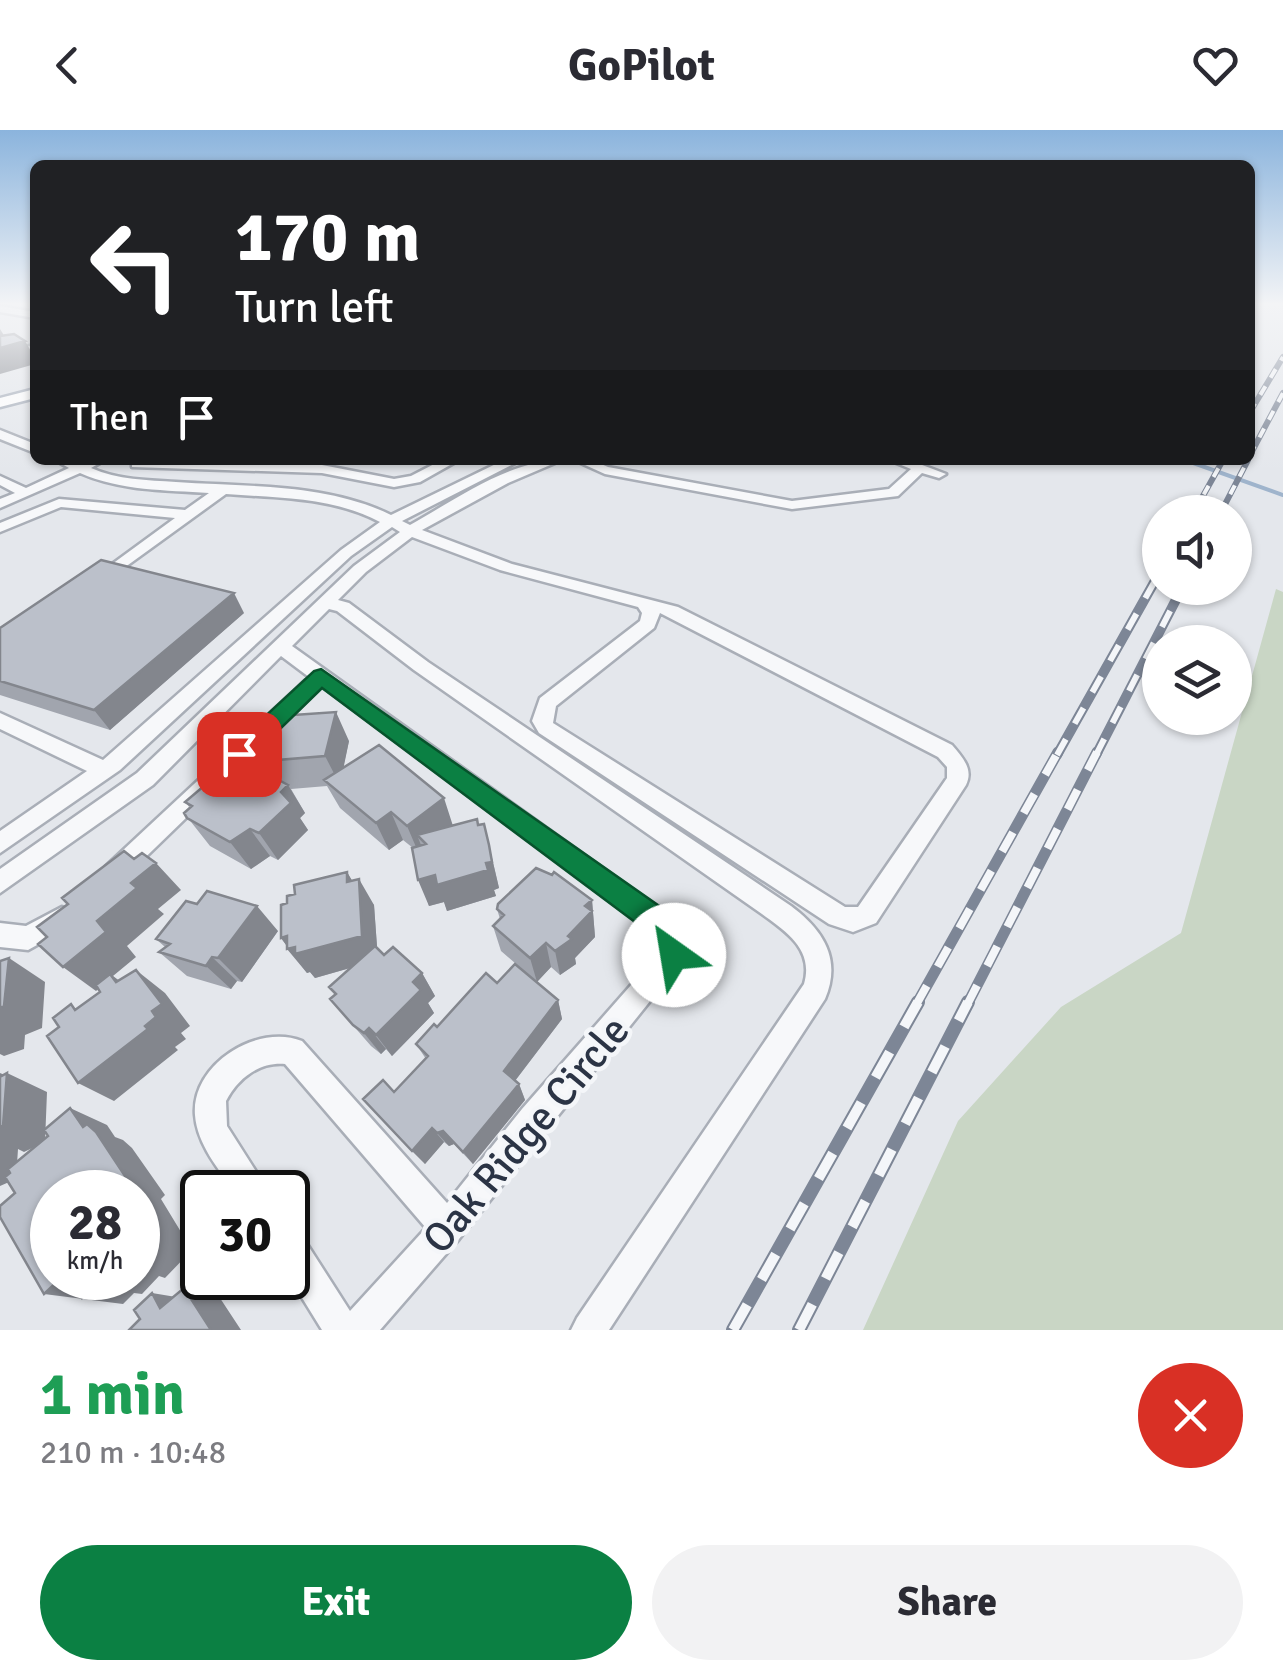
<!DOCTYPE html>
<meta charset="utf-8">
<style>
:root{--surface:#fff;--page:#f2f2f3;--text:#2b2b33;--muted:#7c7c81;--accent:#0b8043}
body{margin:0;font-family:Signika,sans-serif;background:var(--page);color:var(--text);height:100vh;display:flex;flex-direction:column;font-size:38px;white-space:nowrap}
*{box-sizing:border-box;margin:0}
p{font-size:32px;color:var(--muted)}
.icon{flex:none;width:55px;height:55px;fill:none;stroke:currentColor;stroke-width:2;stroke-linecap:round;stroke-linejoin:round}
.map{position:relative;height:1200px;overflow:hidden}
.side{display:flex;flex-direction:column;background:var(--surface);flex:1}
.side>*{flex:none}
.hud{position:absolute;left:30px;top:30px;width:1225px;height:305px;border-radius:15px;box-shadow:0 2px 8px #0004;background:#202124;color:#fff;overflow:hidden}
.fabs{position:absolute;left:1142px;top:365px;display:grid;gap:20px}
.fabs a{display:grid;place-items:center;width:110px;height:110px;border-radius:50%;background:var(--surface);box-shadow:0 2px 8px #0004;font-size:50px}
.speed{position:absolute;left:30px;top:1040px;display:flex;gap:20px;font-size:50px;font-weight:700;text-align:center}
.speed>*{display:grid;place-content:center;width:130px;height:130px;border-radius:50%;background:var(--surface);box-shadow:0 2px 8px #0004;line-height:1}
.speed small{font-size:25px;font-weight:400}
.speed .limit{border:5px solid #111;border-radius:15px;background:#fff;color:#111}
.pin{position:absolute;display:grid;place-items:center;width:85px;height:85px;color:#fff;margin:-42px;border-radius:20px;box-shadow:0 5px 15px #0006}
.me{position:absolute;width:110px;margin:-55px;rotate:328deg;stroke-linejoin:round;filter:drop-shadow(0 0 8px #0008)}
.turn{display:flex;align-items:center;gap:35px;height:210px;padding:0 40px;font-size:45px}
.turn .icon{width:130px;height:130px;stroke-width:2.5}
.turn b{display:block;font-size:70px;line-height:85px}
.then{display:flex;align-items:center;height:95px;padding:0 40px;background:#0003;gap:20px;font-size:38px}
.round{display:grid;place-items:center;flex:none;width:105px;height:105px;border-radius:52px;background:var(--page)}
.head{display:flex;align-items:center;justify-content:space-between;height:170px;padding:0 40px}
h1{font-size:60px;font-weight:700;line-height:75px;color:#1e9e55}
.button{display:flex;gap:20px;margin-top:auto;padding:20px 40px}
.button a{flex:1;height:115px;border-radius:60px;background:var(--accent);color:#fff;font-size:40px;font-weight:700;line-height:115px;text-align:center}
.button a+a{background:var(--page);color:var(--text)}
header{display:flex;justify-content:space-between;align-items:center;height:130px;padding:0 40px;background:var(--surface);font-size:45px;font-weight:700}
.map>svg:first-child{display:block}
.green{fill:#c9d6c5}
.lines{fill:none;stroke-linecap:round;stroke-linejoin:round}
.stream{stroke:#9fb4cc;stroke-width:4}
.minor-casing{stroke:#a9aeb7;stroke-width:5}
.major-casing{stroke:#a3abb8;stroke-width:5}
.minor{fill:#f7f8fa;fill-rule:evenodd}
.major{fill:#fff;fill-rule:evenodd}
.rail-far3-casing{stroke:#7d8696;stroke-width:6}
.rail-far2-casing{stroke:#7d8696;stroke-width:10}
.rail-far1-casing{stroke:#7d8696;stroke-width:11}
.rail-casing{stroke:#7d8696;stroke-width:14}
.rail-far3{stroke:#f4f6f9;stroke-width:4;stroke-dasharray:10;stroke-linecap:butt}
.rail-far2{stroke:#f4f6f9;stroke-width:6;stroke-dasharray:18;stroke-linecap:butt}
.rail-far1{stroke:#f4f6f9;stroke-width:8;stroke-dasharray:22;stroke-linecap:butt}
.rail{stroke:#f4f6f9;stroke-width:10;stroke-dasharray:29;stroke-linecap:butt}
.wall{fill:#a1a5ae}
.shaded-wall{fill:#83868d}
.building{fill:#bbc0ca;stroke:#83868d;stroke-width:2.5}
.route{fill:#0b8043;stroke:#07532c;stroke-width:2.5}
.labels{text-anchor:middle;stroke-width:9;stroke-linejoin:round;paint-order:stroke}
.near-street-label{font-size:42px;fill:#2b3445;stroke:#f4f6f9}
</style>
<header><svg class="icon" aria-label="back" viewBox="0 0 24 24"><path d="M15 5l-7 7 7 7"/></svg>GoPilot<svg class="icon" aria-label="heart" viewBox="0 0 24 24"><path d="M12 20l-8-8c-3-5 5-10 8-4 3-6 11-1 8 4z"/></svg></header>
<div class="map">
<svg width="1283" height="1200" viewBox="0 0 1283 1200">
<rect width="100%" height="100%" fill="#e4e7ec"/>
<path class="green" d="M1276,459L1283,462V1200H863L958,991L1061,877L1181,803Z"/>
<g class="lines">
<path class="stream" d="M1185,330L1283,365"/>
<g class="minor-casing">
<path id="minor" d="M0,176L35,182V188L0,182Z
M35,215V221L0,228V222Z
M0,300L35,314V323L0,309Z
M55,330L80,333L105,330L91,338C118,350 147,350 176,352C246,357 326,353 391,385L504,330H521L402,391L410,395C455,370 509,330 562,330L508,353L422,400L512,434L678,477L952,615C962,627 974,639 966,655L876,793L853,802L829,794L539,603L532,591L540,568L640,491L642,483L638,477L500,440L412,407L366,442L338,470L349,473L428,532L791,776C823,800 842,829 825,869L609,1200H571L577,1188L804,854C814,820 787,802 762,784L414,540L337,481L329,479L292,516L671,787L685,809L687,825L459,1109L380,1200H322L288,1145V1099L300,1103L350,1181L426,1098L285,934C259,932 238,948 226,971L227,996L269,1062H235C219,1040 197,1014 195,985C191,934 258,893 302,911L447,1073L522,979L661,821L653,803L322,556L122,750L114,753L106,750L102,743L106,736L309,547L281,526L153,655L0,763V739L137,643L354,436L400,402L392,397L351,426L120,640L0,723V701L87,641L0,599V583L103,630L341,420L380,392C333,367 278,368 226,364L99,456L91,451L93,448L175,388L61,377L0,402V393L59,369L185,380L209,363C166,360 121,361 80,343L0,378V369L15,363L0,355V346L26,358L69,338ZM660,483L938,627L947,637V648L858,777H845L553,593L556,576L654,498Z
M137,330L322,335L394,349L411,346L442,330H459L420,352L394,357L322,343L132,337V331Z
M574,330H592L608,337L792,371L889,359L911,339L889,330H909L946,344L939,348L922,343L898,366L792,379L605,344Z
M62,777L71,780L74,788L71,796L28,820L0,817V793L26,796Z"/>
</g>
<g class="major-casing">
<path id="major" d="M35,259V268L0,277V268Z"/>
</g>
<use href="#minor" class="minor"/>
<use href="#major" class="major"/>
<g class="rail-far3-casing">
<path id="rail-far3" d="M1250,282L1283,227
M1250,325L1283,263
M1194,382L1223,330
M1221,382L1248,330"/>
</g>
<g class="rail-far2-casing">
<path id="rail-far2" d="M1057,625L1160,442
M1096,625L1182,458"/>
</g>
<g class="rail-far1-casing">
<path id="rail-far1" d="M916,875L1058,622
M967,875L1097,622"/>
</g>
<g class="rail-casing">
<path id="rail" d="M733,1200L918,872
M799,1200L968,872"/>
</g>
<use href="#rail-far3" class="rail-far3"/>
<use href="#rail-far2" class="rail-far2"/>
<use href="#rail-far1" class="rail-far1"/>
<use href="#rail" class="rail"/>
</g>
<path class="wall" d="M370,330H412V333Z
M244,483L110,600L0,565V498Z
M349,611L343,638L453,695L484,694L499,758L494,760L496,766L447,781L444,772L429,776L413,718L403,710L389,720L340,678L327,656L291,659L305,683L300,688L308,700L278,730L270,726L251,739L210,716L184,683L190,678L185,672L234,652L260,647L276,649L265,631Z
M347,742L352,751L374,775L377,817L384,825L422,843L435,866L428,873L434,883L392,926L386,919L381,924L371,916L330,869L336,864L329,857L350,838L315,848L310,842L307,843L281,808L295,764Z
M592,770L595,807L575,828L576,834L560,845L551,837L537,852L501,821L493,796L500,789L497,779Z
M278,801L242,852L237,851L231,859L187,846L159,822L165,817L156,809Z
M497,853L558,870L562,889L515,951L519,954L525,970L473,1034L454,1014L449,1016L444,1012L425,1034L394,962L426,929L416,914Z"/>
<path class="shaded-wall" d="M0,199L10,215L25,211L35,228V234L0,244Z
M234,463L244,483L110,600L94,580Z
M336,582L349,611L340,655L325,626Z
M288,655L305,683L300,688L308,700L278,730L259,703L281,662Z
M444,668L453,696L426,714L417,705L423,720L419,724L407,696Z
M391,682L403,710L389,720L376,693Z
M484,694L499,758L494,760L496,766L447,781L444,772L429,776L418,750L486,733Z
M250,699L270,726L251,739L230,712Z
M156,733L181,760L158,779L164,784L127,816L136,827L113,846L141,867L116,852L112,847L96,861L63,837L97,791L131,753Z
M347,742L360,764L359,749L374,775L378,830L315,848L310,842L307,843L287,819H289L281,808L347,752Z
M592,770L595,807L575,828L576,834L560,845L555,821L568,806L585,776Z
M257,776L278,801L242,852L218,828Z
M546,813L551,837L537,852L530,828Z
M212,827L237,851L231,859L206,836Z
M9,828L45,852L42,898L25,905L24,919L4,926L0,924V878Z
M136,840L165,863L190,896L181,903L186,909L175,917L178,920L114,971L78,953L145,896L152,881Z
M422,843L435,866L428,873L434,883L392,926L376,905L413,852Z
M558,870L562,889L511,956L504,941Z
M369,898L386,919L381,924L364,903Z
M0,943L7,946V943L47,962L45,1012L24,1022L18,1019L16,1049L0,1056Z
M519,954L525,970L473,1034L463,1022Z
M70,978L107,995L115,1007L123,1010L132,1018L165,1065L161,1069L192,1120L165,1148L159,1146L142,1164L134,1163L123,1174L44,1164L61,1148H138V1062H129Z
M432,998L444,1012L425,1034L412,1021Z
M443,1001L454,1014L449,1016L437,1003Z
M184,1158L218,1165L241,1200H211Z
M152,1163L188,1169L160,1178Z"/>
<path class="building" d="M14,204L25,211L0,218V206Z
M101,430L234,463L94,580L0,551V498Z
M336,582L325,626L265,631L279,586Z
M379,615L444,668L407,696L391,682L376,693L324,650Z
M247,641L260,647L262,641L288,655L281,662L291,673L259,703L250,699L230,712L187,688L184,683L192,676L185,672L218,644L234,652Z
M477,689L478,695L484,694L489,715L492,732L486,733L488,740L437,755L435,745L418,750L412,718L426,714L417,705Z
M124,721L134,729L142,723L156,733L131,753L137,758L97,791L106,802L63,837L38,814L47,807L37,797L68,774L62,768Z
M536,738L552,745L554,742L592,770L585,776L592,781L568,806L572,809L555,821L546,813L530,828L493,796L504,785L497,779L498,774Z
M347,742V752L359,749L362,806L295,824V817L287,819V806L281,808V775L287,773V766L295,764L294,755Z
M207,761L257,776L218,828L212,827L206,836L159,822L170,814L156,809L186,771L197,774Z
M375,816L384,825L393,817L422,843L413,852L421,860L376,905L369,898L364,903L353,895L330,869L336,864L329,857Z
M9,828L4,876L0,878V831Z
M515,834L558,870L504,941L519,954L463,1022L443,1001L437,1003L432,998L412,1021L363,969L383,950L394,962L428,926L416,914L434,894L437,897L486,843L497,853Z
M136,840L162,874L152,881L156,887L145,896L148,899L78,953L47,906L59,897L53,888L71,874L75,880L100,862L96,855L110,844L116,852Z
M7,943L3,996L0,997V947Z
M70,978L83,997L87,994L96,1002L129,1052L125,1056L129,1062H52V1148H61L44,1164L0,1087V1076L15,1063L5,1047L10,1043L8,1039L48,1006L44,1000Z
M138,1077L157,1110L138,1129Z
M69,1148H112L102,1157L99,1152L82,1168Z
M184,1158L211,1200H129L140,1189L134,1180L152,1163L160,1178Z"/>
<linearGradient id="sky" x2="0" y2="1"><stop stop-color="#8bb4dd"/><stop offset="0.51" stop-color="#f3f4f6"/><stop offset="1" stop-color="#f3f4f6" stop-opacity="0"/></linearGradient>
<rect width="1283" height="341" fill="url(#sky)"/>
<path class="route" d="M321,539L672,785C684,801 693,815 684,835L674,839L663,835L651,804L322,558L247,631H231L227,624L231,618L314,541Z"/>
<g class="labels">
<g class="near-street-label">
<text transform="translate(525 1004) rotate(-50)" y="15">Oak Ridge Circle</text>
</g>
</g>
</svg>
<div class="fabs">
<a><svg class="icon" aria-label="sound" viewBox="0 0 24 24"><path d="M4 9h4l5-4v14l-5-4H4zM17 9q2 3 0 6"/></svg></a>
<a><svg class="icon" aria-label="layers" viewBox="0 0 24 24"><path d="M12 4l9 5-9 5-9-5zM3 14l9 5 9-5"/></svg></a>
</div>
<div class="speed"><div>28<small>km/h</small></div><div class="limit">30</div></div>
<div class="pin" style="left:239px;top:624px;background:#d93025"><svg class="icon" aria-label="arrive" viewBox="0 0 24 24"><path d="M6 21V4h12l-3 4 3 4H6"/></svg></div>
<svg class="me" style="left:674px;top:825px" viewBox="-20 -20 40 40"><circle r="19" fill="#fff"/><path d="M0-13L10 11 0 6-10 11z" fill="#0b8043"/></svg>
<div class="hud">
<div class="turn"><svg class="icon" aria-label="left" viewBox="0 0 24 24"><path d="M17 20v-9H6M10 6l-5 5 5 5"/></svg><div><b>170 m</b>Turn left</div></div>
<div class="then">Then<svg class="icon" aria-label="arrive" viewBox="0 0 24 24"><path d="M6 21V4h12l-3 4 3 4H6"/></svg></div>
</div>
</div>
<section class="side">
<div class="head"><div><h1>1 min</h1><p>210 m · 10:48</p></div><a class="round" style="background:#d93025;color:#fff"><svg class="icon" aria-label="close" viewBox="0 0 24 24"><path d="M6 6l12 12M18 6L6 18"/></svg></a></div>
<div class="button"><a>Exit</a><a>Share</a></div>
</section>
